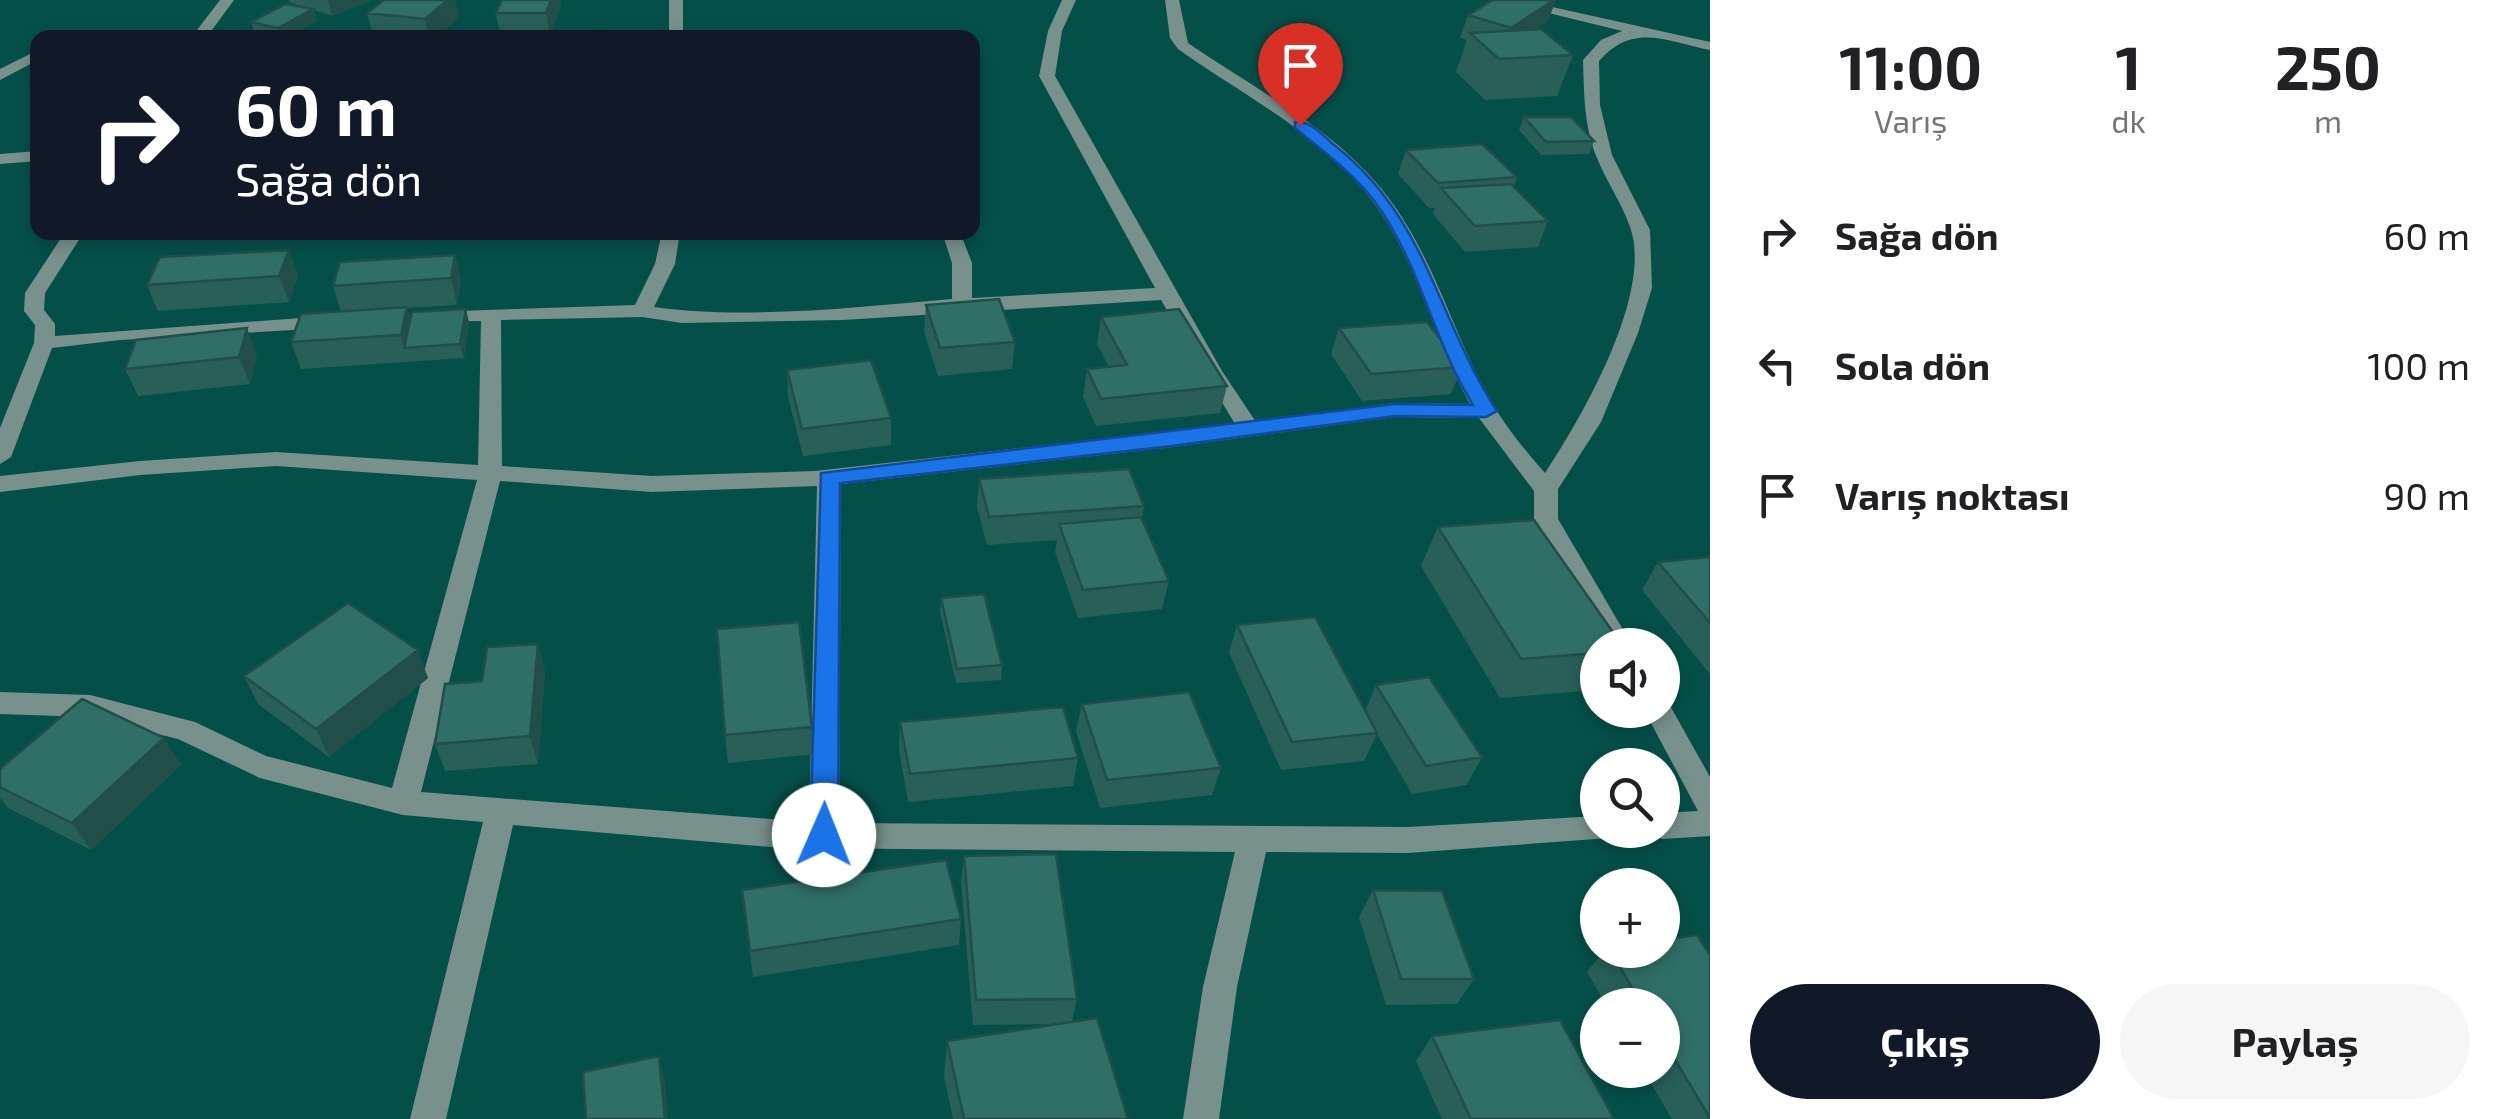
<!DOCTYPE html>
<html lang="tr">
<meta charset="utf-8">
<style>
:root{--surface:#fff;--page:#f6f6f6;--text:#202124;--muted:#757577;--accent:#111827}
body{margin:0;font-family:"Exo 2",sans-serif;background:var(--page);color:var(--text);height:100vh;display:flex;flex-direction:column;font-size:38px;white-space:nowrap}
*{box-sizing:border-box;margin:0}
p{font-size:32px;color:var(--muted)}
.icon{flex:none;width:55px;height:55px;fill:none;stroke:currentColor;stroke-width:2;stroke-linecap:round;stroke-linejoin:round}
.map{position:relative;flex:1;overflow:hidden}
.side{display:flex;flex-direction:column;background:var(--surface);width:800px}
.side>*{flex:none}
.banner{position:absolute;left:30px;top:30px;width:950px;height:210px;border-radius:20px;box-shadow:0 5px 15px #0003;background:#111827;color:#fff;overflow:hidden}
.buttons{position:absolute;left:1580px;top:628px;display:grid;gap:20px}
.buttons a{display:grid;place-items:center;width:100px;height:100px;border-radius:50%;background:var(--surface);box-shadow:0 5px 15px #0003;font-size:50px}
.pin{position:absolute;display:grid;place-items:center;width:85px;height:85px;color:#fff;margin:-102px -42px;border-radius:50% 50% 50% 0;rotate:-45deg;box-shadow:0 0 10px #0007}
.pin .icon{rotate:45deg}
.me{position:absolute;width:110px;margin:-55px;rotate:1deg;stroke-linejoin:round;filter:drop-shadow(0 0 8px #0008)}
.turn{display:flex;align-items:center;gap:35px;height:210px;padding:0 40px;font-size:45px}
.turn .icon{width:130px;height:130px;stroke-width:2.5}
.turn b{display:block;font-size:70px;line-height:85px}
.eta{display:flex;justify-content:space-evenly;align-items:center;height:170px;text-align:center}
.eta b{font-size:60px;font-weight:700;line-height:70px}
.button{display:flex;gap:20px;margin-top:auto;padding:20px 40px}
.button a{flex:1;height:115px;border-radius:60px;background:var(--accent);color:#fff;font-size:40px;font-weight:700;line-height:115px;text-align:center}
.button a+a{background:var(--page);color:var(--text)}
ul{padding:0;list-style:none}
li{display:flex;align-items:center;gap:30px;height:130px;padding:0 40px}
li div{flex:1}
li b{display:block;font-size:38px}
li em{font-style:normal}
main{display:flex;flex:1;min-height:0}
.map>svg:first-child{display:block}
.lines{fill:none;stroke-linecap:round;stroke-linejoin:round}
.minor{fill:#78918d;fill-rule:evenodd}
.wall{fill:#285f59}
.shaded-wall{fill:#214e48}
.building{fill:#2f6f67;stroke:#214e48;stroke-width:2.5}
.route{fill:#1a73e8;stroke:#114b97;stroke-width:2.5}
</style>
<main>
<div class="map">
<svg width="1710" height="1119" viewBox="0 0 1710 1119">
<rect width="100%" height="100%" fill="#054f49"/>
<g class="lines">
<path class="minor" d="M220,0H234L206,38H191Z
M669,0H683V38H669Z
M1062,0H1076L1062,31L1055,76L1222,371L1256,422L1395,403L1470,404C1438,346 1422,281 1388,224C1340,143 1251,101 1178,49L1170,38L1165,0H1179L1188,43C1256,90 1336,129 1387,196C1431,253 1450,323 1483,387C1499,418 1521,446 1545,473C1581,419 1654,293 1630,227C1622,203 1606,181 1597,158C1584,127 1584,93 1583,60L1601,40L1622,31L1495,0H1521L1710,42V50C1666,41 1633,22 1599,61L1600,105L1612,155L1650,230L1652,288L1638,333L1601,422L1558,489V519L1632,645H1606L1534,519V491L1479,418L1395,417L1172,447L841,484L839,823L1408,827L1598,816V830H1613L1609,838L1408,853L1266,852L1237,987L1219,1119H1183L1203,987L1235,852L783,848L513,825L446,1119H410L483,822L403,815L260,778L178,739L90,717L0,714V692L90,695L195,722L266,756L392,788L477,480L276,466L140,475L0,492V476L140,461L276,452L478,465L481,321L433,322L426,320V312L635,305L655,264L662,232H680L675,264L654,307C746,320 859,307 952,299V263L942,232H960L972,263V298L1155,288L1039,76L1048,31ZM1161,300L1235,424L815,471L652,476L502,466L501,320L642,317L682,323L843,320ZM500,481L652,492L817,486L809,822L421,792Z
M38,50V60L0,80V69Z
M38,151V161L0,164V154Z
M65,232H84L45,293L44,310L55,324V336L328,316L338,322L328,328L120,340L52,348L11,457L0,464V428L34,343L35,325L24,311L25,293Z
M1662,701L1668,702L1710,777V836L1662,839L1649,830H1662V813L1698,811L1644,710H1662Z"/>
</g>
<path class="wall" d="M288,0H372L332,16L314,10L317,21L286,38H273L255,34L251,22L306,8L289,2Z
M384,0H455L459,18L435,38H393L373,35L367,13Z
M502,0H560L561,7L551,33L500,34L496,13Z
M1468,15L1548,21L1535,29L1573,55L1557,96L1485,100L1456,72L1467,40L1460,38Z
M1524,117L1594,141L1589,154L1541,155L1519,130Z
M1406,150L1517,177L1514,186L1548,221L1538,247L1465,252L1433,214L1435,208H1429L1398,174Z
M289,250L298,276L289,302L158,311L147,285Z
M455,255L461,281L457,305L407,308L410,320L466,309L469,323L464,358L301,369L291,342L341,311L333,286Z
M926,305L1015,342L1012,369L938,376L924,332Z
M1101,317L1227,386L1220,413L1096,426L1083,397L1087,369L1109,367L1097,344Z
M1339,328L1462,367L1451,394L1362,401L1331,354Z
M257,355L250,384L138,396L125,369Z
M787,370L891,418V445L803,456L788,397Z
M979,479L1144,506L1142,518L1169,581L1162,609L1078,618L1055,552L1057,540L987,545L977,507Z
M1438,527L1598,645V690L1500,698L1421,566Z
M1710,557V674L1642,590L1658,562Z
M941,598L1002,665L1001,680L956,683L940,612Z
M1237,625L1365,711L1376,685L1482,757L1467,785L1412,794L1377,734L1364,761L1281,770L1229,653Z
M538,644L545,672L538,764L445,771L435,744Z
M244,676L428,678L329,757L258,704Z
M1082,704L1221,768L1212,795L1100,808L1076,731Z
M900,722L1078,758L1073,786L908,802L899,750Z
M812,727L813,754L728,763L725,735Z
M164,738L181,765L91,850L8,808L0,798V769Z
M964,856L1077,999L1072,1022L1128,1119H953L944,1076L947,1041L1057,1024L973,1025L961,882Z
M742,890L961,919L959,945L753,977Z
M1373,890L1474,979L1457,1004L1386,1005L1359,917Z
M1605,950H1662L1710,1119H1672L1643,1070H1662V1005H1606L1587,972Z
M1432,1036L1614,1119H1442L1416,1061Z"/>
<path class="shaded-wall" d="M328,0H372L332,16Z
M448,0H455L459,18L435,38H429L425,19Z
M551,0H560L561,7L550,35L546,13Z
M1556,0L1548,21L1503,51L1511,28Z
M313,9L317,21L286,38H281L278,28Z
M289,250L298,276L289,302L279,276Z
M455,255L461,281L457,305L451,278Z
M407,307L414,334L404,348L401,335Z
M466,309L469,323L464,358L460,344Z
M247,328L257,355L250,384L239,357Z
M538,644L545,672L538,764L530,736Z
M418,650L428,678L329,757L316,729Z
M164,738L181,765L91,850L72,823Z
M659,1056L665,1081L668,1119H665Z"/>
<path class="building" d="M384,0H448L425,19L367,13Z
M502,0H551L546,13H496Z
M1493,0H1554L1511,28L1468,15Z
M286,4L313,9L278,28L251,22Z
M1541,29L1573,55L1499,59L1470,33Z
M604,31L603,38H470L471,35Z
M122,33L123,38H98Z
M1524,117H1571L1594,141L1546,142Z
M1482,144L1517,177L1438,183L1406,150Z
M1511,184L1548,221L1475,226L1441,188Z
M289,250L279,276L147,285L160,257Z
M455,255L451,278L333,286L340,262Z
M999,299L1015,342L940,348L926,305Z
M407,307L401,335L291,342L301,314Z
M466,309L460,344L404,348L412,312Z
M1179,309L1227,386L1101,399L1087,369L1127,365L1101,317Z
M1427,322L1462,367L1371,374L1339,328Z
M247,328L239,357L125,369L136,340Z
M871,360L891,418L802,429L787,370Z
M1129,469L1144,506L989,517L979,479Z
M1141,517L1169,581L1083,590L1059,524Z
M1534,520L1622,645H1598V653L1521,659L1438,527Z
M1710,557V623L1658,562Z
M984,594L1002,665L957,669L941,598Z
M348,603L418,650L316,729L244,676Z
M1315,617L1377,733L1292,742L1237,625Z
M799,622L812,727L725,735L717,629Z
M538,644L530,736L435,744L445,684L482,681L487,647Z
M1429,677L1482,757L1426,766L1376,685Z
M1189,692L1221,768L1107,780L1082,704Z
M82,699L164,738L72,823L0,787V769Z
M1063,707L1078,758L910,774L900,722Z
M1056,854L1077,999L976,1000L964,856Z
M946,860L961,919L750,951L742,890Z
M1373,890L1442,891L1474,979H1401Z
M1697,935L1710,955V1118L1662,1038V1005H1642L1610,950H1662V940Z
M1097,1018L1128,1119H964L947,1041Z
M1560,1020L1614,1119H1471L1432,1036Z
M659,1056L665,1119H586L583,1072Z"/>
<path class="route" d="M1295,122C1310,120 1322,135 1333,144C1428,218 1436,317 1497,411L1486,417L1395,416L1172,446L840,483L838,835L834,844L824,847L814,844L810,835L821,473L1395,404L1473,405C1433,341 1420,263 1375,202C1353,173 1323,151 1295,128Z"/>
</svg>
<div class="buttons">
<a><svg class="icon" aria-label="sound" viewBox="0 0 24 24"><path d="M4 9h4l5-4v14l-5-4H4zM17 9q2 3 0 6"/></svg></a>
<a><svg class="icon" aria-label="search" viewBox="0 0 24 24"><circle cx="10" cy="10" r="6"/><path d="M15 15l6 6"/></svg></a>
<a>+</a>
<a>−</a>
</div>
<div class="pin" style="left:1300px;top:125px;background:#d93025"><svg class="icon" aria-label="arrive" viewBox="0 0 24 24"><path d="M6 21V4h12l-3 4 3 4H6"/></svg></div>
<svg class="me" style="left:824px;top:835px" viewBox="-20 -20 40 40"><circle r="19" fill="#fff"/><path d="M0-13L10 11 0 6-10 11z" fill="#1a73e8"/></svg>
<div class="banner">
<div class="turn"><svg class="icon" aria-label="right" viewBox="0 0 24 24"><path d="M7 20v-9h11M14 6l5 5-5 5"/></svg><div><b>60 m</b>Sağa dön</div></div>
</div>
</div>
<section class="side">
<div class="eta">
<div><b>11:00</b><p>Varış</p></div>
<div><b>1</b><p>dk</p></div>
<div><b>250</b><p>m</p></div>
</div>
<ul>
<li><svg class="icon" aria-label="right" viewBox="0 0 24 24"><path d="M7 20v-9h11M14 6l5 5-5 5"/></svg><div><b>Sağa dön</b></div><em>60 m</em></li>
<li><svg class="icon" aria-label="left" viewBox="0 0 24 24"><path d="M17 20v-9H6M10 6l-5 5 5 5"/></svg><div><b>Sola dön</b></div><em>100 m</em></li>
<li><svg class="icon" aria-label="arrive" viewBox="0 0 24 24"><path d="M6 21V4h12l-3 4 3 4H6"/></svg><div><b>Varış noktası</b></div><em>90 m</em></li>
</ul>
<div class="button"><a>Çıkış</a><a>Paylaş</a></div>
</section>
</main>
